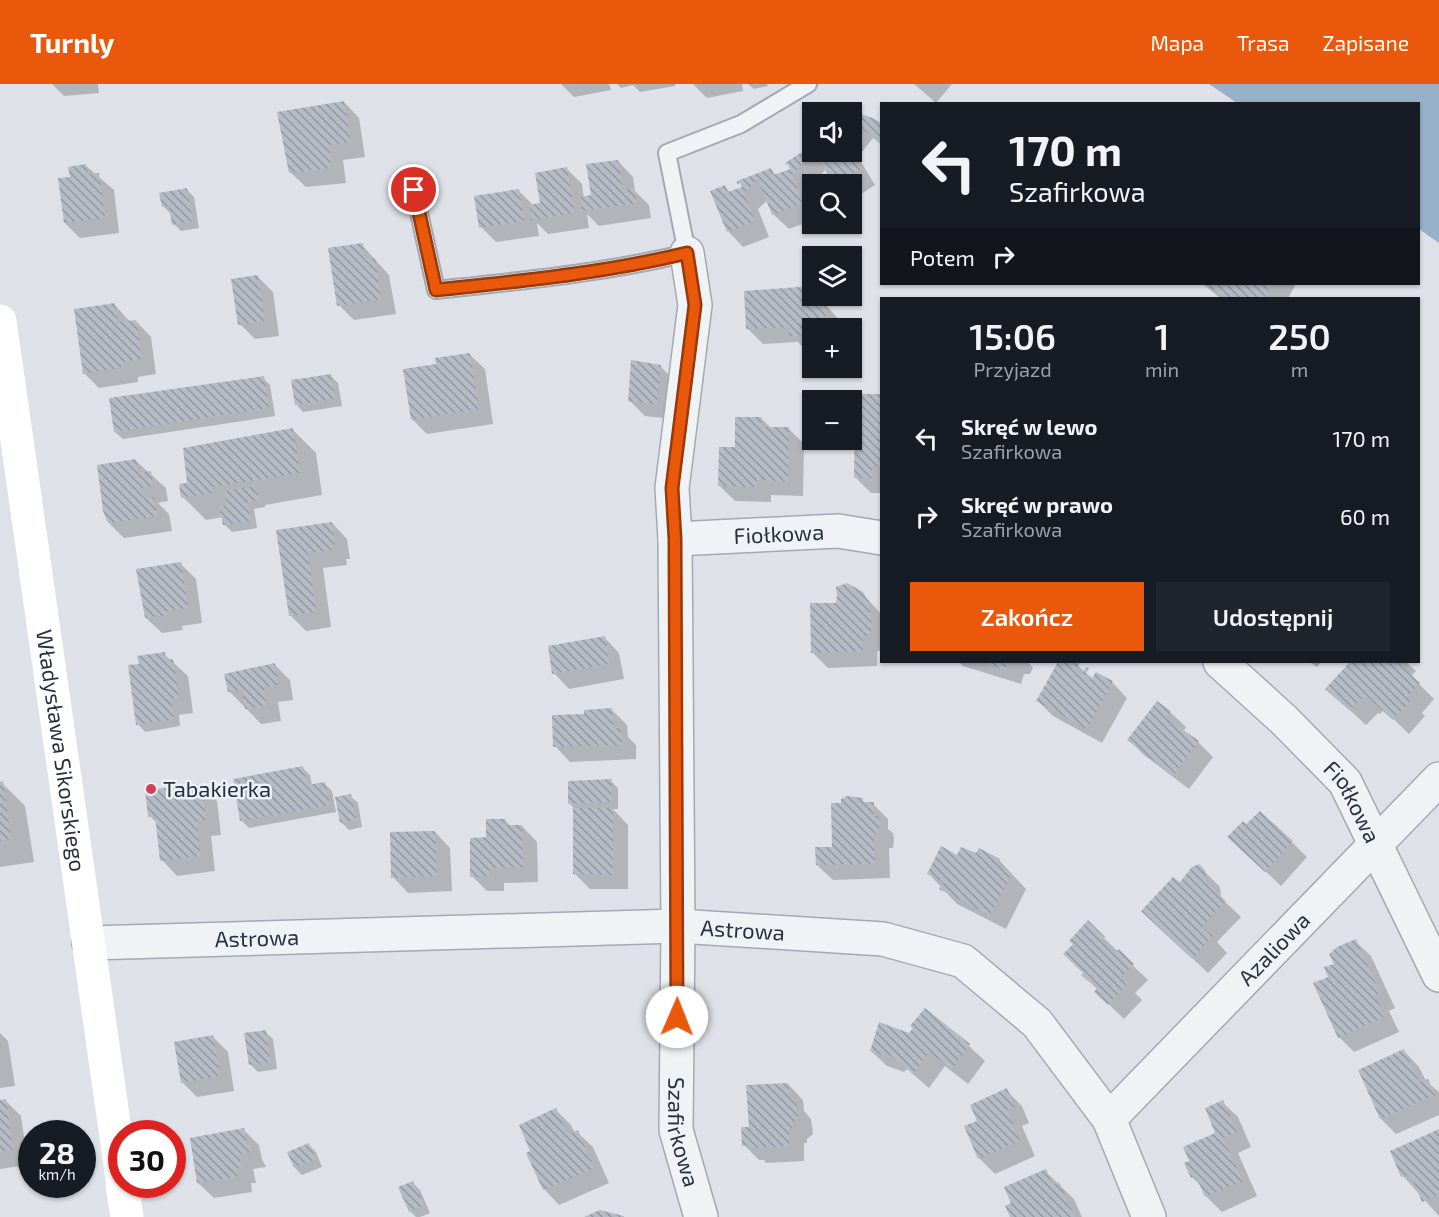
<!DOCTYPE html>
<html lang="pl">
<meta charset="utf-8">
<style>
:root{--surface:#171b24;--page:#20242c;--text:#f1f3f6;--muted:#9ea1a6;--accent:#ea580c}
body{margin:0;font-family:"Exo 2",sans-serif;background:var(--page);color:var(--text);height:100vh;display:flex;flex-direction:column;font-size:22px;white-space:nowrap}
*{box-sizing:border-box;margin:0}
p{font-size:20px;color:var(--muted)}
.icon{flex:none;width:33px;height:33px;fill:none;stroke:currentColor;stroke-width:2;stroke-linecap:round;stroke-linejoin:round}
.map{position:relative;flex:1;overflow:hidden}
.sheet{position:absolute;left:880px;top:213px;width:540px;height:366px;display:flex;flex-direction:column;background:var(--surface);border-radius:0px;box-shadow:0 2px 4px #0004}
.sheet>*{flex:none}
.top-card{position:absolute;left:880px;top:18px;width:540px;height:183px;border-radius:0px;box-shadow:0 2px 4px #0004;background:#171b24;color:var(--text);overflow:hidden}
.controls{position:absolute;left:802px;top:18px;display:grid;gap:12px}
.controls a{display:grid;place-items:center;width:60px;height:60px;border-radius:0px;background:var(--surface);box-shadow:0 2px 4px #0004;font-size:30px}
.speed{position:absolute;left:18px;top:1036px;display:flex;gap:12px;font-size:30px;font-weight:700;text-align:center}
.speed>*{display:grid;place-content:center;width:78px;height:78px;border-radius:50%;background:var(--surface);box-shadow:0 2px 4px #0004;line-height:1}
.speed small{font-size:15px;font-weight:400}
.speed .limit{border:9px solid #d22;background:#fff;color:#111}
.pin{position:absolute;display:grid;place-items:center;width:51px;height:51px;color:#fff;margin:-26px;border:3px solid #fff;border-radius:50%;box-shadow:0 2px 6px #0007}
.me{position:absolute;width:66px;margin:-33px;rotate:1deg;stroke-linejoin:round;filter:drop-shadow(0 0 4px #0008)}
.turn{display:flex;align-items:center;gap:21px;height:126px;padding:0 30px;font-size:27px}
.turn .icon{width:78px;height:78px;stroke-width:2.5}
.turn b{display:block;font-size:42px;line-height:51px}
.then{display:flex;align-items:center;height:57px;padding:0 30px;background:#0003;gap:12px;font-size:22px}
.eta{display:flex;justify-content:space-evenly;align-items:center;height:102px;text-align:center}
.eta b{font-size:36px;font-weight:600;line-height:42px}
.primary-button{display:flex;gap:12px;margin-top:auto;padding:12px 30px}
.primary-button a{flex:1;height:69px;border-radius:0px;background:var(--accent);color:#fff;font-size:24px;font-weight:600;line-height:69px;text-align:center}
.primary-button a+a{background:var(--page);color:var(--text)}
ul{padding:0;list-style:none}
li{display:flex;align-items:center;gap:18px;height:78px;padding:0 30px}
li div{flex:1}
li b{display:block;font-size:22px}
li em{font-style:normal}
header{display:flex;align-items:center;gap:36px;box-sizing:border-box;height:84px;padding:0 30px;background:var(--accent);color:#fff}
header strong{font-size:28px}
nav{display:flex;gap:33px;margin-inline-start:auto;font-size:21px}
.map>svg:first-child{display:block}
.water{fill:#97b1c9}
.shadow{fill:#0003}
.building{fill:url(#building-back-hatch)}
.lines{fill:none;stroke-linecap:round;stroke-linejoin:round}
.lane-casing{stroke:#a3a9b2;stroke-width:20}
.street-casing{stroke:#a3a9b2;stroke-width:36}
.lane{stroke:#f0f3f6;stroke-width:16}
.street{stroke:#f0f3f6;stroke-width:33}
.secondary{stroke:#fff;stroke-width:33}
.route-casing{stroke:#983908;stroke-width:15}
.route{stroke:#ea580c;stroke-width:10}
.poi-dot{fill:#d23e59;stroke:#edf1f6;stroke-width:2}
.labels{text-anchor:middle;stroke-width:5;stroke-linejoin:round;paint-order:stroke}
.street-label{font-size:22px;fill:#26303f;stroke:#edf1f6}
.poi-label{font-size:22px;fill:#26303f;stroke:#edf1f6;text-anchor:start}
</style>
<header>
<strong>Turnly</strong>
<nav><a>Mapa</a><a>Trasa</a><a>Zapisane</a></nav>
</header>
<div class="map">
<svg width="1439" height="1133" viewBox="0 0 1439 1133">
<defs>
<pattern id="building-back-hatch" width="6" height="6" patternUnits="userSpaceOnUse" patternTransform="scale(1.5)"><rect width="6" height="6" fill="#b5bbc5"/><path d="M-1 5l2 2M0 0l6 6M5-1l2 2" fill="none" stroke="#9398a1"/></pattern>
</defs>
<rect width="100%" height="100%" fill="#dee2e8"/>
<path class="water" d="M1209,0H1439V159L1419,145V20L1237,19Z"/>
<path class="shadow" d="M52,0H98L99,9L64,12Z
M561,0H609L611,6L574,13Z
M617,0H675V2L640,8L633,1L621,4Z
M693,0H742L743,7L707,14Z
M748,0H767L768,2L754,5Z
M914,0H952L936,19Z
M344,18L359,34L365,73L343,76L346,99L306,103L290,88Z
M852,33L882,40V61L873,54L858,73L875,101L852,116V100H836L826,85L806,107L813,124V136L789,145L773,130L768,116L758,125L769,153L743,163L728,147L725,103L731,109L743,104L771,86L777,92L791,86L813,63V68H852Z
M618,77L633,93L635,107L649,121L651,134L599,142L587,130L589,144L548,150L537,139L539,152L496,158L481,143L519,107L533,121L542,120L567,85L582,100L584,114L593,112Z
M86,82L114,106L119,149L80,154L65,139L71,94Z
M187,106L194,113L199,144L181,147L174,140L170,129L163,122Z
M362,161L389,191L396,230L354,236L339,221Z
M257,192L273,208L279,252L255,255L240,240Z
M1203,200H1293L1295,202L1288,214H1220Z
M811,204L813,206V212H818L841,238L842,244H813V266L806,267L798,258L763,260L747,244Z
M114,220L130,238L136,237L151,253L156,290L138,293V298L99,304L84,289Z
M469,270L485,285L493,340L427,350L412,335L437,281Z
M661,283L676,298L672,335L645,332L629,316Z
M331,292L338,299L342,322L303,328L296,320Z
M263,294L270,301L275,332L123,355L115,348Z
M882,311V409H871L855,393Z
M761,334L771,344H788L804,360L803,412L771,411V418L735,417L720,402L736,364Z
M293,346L316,369L322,411L265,421V423L254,425L257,444L232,448L224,440L223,433L206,436L183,413L189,400Z
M136,377L166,404L168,417L158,419L169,430L172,447L124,454L109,439Z
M332,439L347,455L350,475H346L347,481L323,484L331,543L306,547L290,531L278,447Z
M181,480L196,495L202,539L182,542L183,546L162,549L146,534Z
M862,509L882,531V567H877V582L828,584L812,568L837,520Z
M604,553L619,569L624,595L569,605L554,589Z
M164,570L188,592L193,629L179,631L180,642L145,648L138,640L140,581Z
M959,578H1028L1033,584L1030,590H1024L1021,600L963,582Z
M1059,578H1074L1093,595L1112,598L1127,614L1102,659L1053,632L1038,617Z
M1309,578H1321L1317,583Z
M1353,578H1406L1416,587L1411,592L1434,615L1422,629L1425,632L1409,650L1384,626L1380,630L1378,629L1366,641L1327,605Z
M275,581L290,596L293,616L278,618L281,637L261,640L229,607Z
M1157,619L1170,628L1186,643L1183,648L1198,658L1213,673L1189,705L1144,671L1129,656Z
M612,626L627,641L628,653L636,661V675L570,678L555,662L586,632Z
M303,684L310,691L312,701L324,699L332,707L336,728L249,744L242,737Z
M611,697L618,704V725H613L628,741V805H590L575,790V725L569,719Z
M0,699H2L25,722L34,778L0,783Z
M202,701L217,717L221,751L211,752L215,787L177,792L162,776L158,740L150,732Z
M350,712L358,719L362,743L349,746L341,738Z
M862,716L866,720H873L888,735V745L893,749L894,755L893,764H889L890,794L833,796L817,781L834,765Z
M505,736L511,743L522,742L537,758L538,798L504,799V807H487L472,792L488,755Z
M435,748L450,764L452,807L408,809L393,793Z
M1292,758L1307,773L1281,802L1245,768Z
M958,773L999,776L1026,805L1006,845L957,820L929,790Z
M1199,782L1220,803L1221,814L1241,833L1217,858L1227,869L1208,889L1158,842L1180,801Z
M1088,839L1148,896L1135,909L1142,916L1124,935L1096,908L1098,906L1083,891L1085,890L1075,860Z
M1355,857L1371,872L1395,924L1389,927L1399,948L1354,968L1339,953L1330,894L1336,880Z
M925,926L969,962L985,977L968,1000L945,982L929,1004L907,985L904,988L887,982L871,967L910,950Z
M265,948L273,955L277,985L258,988L251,981Z
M0,949L8,957L15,1002L0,1004Z
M213,953L228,968L234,1007L197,1013L182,998Z
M1404,967L1419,983L1426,997L1439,1008V1031L1396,1050L1381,1035L1360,987Z
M788,1000L803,1016L804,1027L811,1035L813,1050L807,1055V1059H804V1077L766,1079L764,1076H759L744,1061L750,1044Z
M1006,1006L1022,1022L1029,1039L1022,1042L1035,1072L995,1090L980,1075L966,1043L979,1038Z
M6,1017L21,1032L28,1081L0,1085V1018Z
M1222,1018L1238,1033L1251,1063L1238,1069L1257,1112L1222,1128L1207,1113L1203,1104L1192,1093L1217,1050Z
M556,1026L571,1041L575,1049L577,1048L593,1063L609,1099L559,1121L544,1105L532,1067Z
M244,1046L259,1061L262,1075L266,1083L253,1085L256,1099H251L252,1108L214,1114L198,1099Z
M1439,1046V1132L1403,1092Z
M309,1061L316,1068L322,1083L302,1091L295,1084Z
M1045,1087L1074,1115L1082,1133H1011L1013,1120Z
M413,1099L420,1106L430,1129L420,1133H416L410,1127Z"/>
<path class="building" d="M344,17L351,58L329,61L331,84L289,89L277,28Z
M856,28L875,35L882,40V60L857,40L852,46V33Z
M813,61V68L792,91L803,119L772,131L758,95L744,109L755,137L727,148L710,107L725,101L728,108L742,103L740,99L737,100V97L771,84L774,91L790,85L788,80L786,81L785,79Z
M814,68H849L861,85L834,100Z
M618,76L623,106L634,104L637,119L582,127L580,113L591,111L586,80Z
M86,80L88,90L99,89L105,134L64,139L58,94L70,93L68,83Z
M567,83L574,129L531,136L529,121L540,119L535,89Z
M187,104L193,137L172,141L169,122L162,123L159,109Z
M519,105L524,137L479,144L474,112Z
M363,159L365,176L375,174L381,215L337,222L328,164Z
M258,191L265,237L238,241L231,195Z
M1203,200H1273L1264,214H1228Z
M811,202L812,218H819L826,221L827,231L820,235V244H813V251L789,252V243L746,245L744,207Z
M115,219L118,238L136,236L142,275L123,278L124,283L83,290L74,225Z
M470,269L479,325L411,336L403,285L436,280L435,274Z
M631,276L661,281L657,320L628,317Z
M331,290L335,315L295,321L291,296Z
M264,292L269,324L114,348L109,314Z
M855,310H882V383L872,382V394H854Z
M735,333H762L761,343H789L788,397L757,396L756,403L718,402L719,363H735Z
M293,344L300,389L213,403V409L181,414L179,400L187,399L183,364Z
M136,375L138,389L151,387L153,402L141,404L143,414L154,413L157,432L108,439L103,427L97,381Z
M256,402L259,416L247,418L251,437L223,441L219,422L227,421L224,407Z
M332,438L335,460H332V466L308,469L316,528L289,532L276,446Z
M181,478L188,524L167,527L168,531L145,534L136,485Z
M847,499L863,508L869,518L870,533L872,541L870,552H862L863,567L811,569L810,519H836L837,511L836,503Z
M605,552L609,580L552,590L548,562Z
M165,568L166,576L173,575L179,614H171L174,635L136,641L128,581L139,580L137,572Z
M981,578H1008L1005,586Z
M1058,578H1077L1080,579L1075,587L1082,590L1086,583L1089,584L1085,592L1091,596L1096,588L1113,597L1087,645L1036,617Z
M1350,578H1397L1420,599L1407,613L1411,616L1393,636L1367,612L1366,614L1363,612L1350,627L1325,605Z
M275,579L278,601L264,603L266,622L245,625L242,606L228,608L224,590Z
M1157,617L1171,627L1166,634L1199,657L1173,691L1127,656Z
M612,624L613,644H621L622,661L553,663L552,631L584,630V626Z
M303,682L307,701L325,698L330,721L240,737L233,695Z
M612,695L611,718L568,720V697Z
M3,697L11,755L0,757V698Z
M202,700L206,736L197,737L200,772L160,777L155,732L148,733L145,706Z
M351,710L356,736L340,739L335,713Z
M847,712L863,714V718H874V732H878L880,739L878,749H874L875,780L816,781L815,763H832L831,719H841V715Z
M573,724H613V791L573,790Z
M1260,727L1293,757L1265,788L1227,753L1243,737L1246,740Z
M486,735H505V741H522L523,783L489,784V792L470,793V754L486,753Z
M435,747L437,792L391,794L390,748Z
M941,762L957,771L961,763L976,769L979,764L1000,775L997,781L1012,789L990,831L939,805L943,798L927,790Z
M1199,780L1205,786L1206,798L1226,817L1202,843L1213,852L1192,875L1141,827L1173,793L1180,798L1192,783Z
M1088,836L1105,853L1101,857L1114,870L1119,865L1134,880L1121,893L1128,899L1108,921L1094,908L1098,903L1091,896L1089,898L1081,891L1083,889L1063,870L1073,860L1069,857Z
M1356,855L1380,909L1375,911L1384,933L1338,954L1313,899L1328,893L1324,883L1334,880L1329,870L1337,863Z
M925,924L970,960L952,985L929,968L913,990L891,971L889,973L870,967L879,938L909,949L913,944L910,942Z
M266,946L271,978L249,981L244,949Z
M213,951L220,992L181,999L174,958Z
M1404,965L1419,998L1428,995L1435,1011L1380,1035L1358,986Z
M788,999L789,1013L796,1018L798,1034L792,1039V1044H789V1062L749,1064L750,1061L742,1062L741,1043H749L746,1001Z
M1007,1004L1015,1023L1007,1026L1020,1057L978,1075L964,1042L977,1037L970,1021Z
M6,1015L13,1066L0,1068V1016Z
M1223,1016L1237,1048L1223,1054L1243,1097L1205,1113L1196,1092L1191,1094L1184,1079L1189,1077L1183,1063L1215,1049L1205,1024Z
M556,1024L568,1050L578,1046L594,1084L543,1106L526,1069L530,1067L519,1041Z
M244,1044L247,1062L250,1061L251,1068L239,1070L241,1084H237V1093L197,1099L190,1054Z
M1439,1045V1110L1422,1118L1410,1090L1401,1093L1390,1067Z
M309,1059L316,1075L294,1084L287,1068Z
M1046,1085L1053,1101L1059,1098L1075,1133H1010L1005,1122L1011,1119L1004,1103Z
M413,1097L424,1121L409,1128L398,1103Z
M600,1126L624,1132V1133H584Z"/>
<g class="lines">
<g class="lane-casing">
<path id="lane" d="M414,106L436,206C520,197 605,189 687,169L667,69L741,40L808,0"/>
</g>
<g class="street-casing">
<g id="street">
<path id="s1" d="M687,169L695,221L672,404L675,455L678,842L676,1046L701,1133"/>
<path id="s2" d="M675,455L838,447L882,454"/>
<path id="s3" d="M1220,578L1284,636L1345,698L1439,891"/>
<path id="s4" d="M89,859L678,842L883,855L963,877L1037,939L1109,1035L1149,1133"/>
<path id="s5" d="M1109,1035L1439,695"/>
</g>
</g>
<use href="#lane" class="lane"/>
<use href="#street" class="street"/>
<g class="secondary">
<path id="s6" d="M0,237L122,1095"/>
<path d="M122,1101L127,1133"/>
</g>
</g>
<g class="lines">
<g class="route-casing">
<path id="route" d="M414,106L436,206C520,197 605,189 687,169L695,221L672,404L675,455L677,933"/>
</g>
<use href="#route" class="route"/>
</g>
<circle class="poi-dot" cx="151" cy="705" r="6"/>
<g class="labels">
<g class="street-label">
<text dy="8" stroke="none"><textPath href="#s2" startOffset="104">Fiołkowa</textPath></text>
<text dy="8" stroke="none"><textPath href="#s6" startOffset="434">Władysława Sikorskiego</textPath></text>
<text dy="8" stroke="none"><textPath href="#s3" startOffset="194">Fiołkowa</textPath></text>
<text dy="8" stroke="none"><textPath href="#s4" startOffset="654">Astrowa</textPath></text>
<text dy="8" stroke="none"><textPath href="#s4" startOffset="168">Astrowa</textPath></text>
<text dy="8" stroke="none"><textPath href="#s5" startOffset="237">Azaliowa</textPath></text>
<text dy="8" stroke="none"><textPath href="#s1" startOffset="882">Szafirkowa</textPath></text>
</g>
<g class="poi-label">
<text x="163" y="713">Tabakierka</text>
</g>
</g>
</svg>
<div class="controls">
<a><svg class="icon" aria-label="sound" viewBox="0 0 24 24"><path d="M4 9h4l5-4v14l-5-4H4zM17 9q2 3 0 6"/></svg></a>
<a><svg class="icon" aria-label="search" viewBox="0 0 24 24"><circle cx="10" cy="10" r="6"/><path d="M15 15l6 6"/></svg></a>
<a><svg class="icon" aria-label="layers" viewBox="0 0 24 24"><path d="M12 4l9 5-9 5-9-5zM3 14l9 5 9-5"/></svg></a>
<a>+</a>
<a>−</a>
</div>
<div class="speed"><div>28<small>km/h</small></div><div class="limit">30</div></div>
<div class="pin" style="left:414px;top:106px;background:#d93025"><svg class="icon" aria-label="arrive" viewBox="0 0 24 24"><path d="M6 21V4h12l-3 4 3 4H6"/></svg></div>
<svg class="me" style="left:677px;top:933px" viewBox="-20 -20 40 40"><circle r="19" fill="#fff"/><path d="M0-13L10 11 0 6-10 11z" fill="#ea580c"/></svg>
<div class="top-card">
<div class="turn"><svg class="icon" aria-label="left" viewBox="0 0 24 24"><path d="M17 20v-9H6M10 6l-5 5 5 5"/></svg><div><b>170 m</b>Szafirkowa</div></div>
<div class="then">Potem<svg class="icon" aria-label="right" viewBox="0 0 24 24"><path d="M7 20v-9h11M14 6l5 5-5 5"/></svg></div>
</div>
<section class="sheet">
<div class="eta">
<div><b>15:06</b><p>Przyjazd</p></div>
<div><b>1</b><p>min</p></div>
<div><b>250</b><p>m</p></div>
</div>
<ul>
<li><svg class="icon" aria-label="left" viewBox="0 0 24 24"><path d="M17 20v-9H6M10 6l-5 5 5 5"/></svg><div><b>Skręć w lewo</b><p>Szafirkowa</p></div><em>170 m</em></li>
<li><svg class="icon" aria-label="right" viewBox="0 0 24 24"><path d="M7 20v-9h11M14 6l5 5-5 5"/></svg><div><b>Skręć w prawo</b><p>Szafirkowa</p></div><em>60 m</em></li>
</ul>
<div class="primary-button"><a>Zakończ</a><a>Udostępnij</a></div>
</section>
</div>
